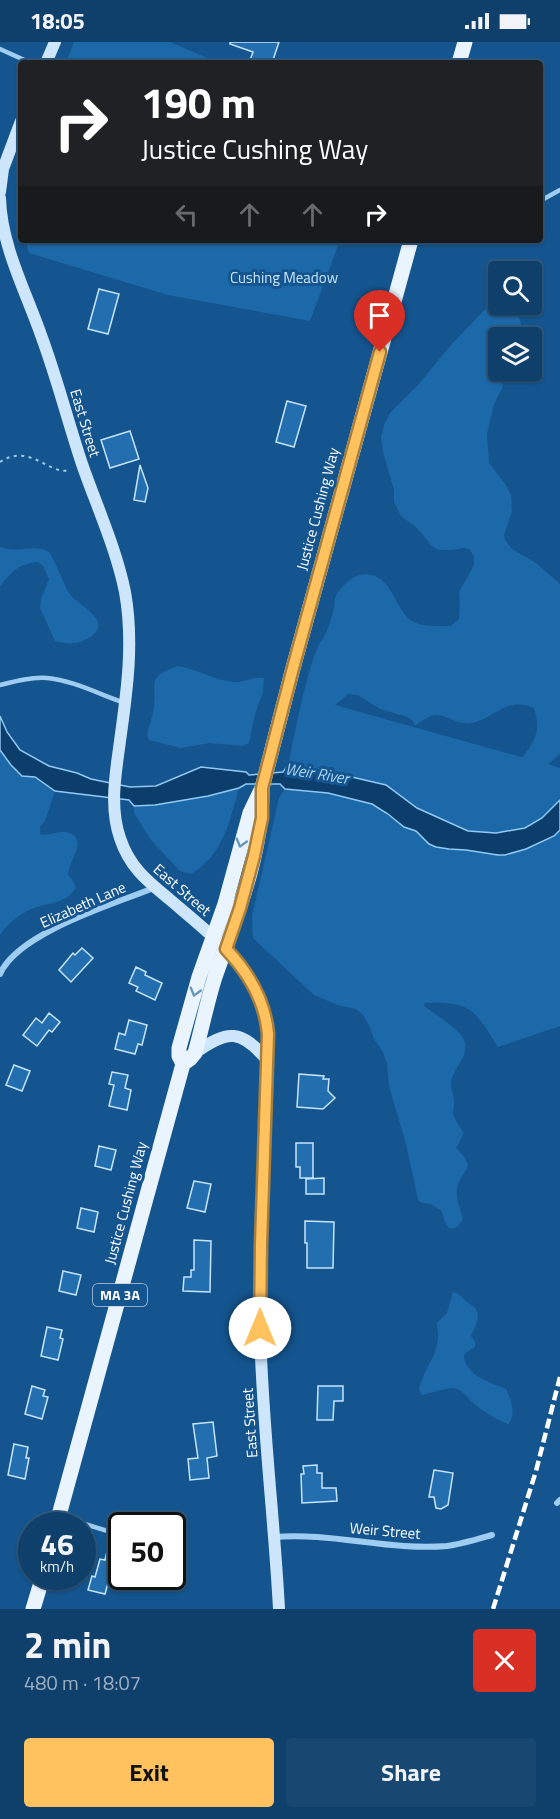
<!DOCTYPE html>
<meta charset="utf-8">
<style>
:root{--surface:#0f406b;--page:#184771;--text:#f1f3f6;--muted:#9bafc1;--line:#2f597e;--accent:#ffc25f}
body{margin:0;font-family:"Titillium Web",sans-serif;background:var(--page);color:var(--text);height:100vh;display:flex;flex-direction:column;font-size:22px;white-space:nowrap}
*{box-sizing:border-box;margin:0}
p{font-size:20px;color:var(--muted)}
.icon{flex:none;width:33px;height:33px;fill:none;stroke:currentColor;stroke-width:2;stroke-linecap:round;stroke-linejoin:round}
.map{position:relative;height:1567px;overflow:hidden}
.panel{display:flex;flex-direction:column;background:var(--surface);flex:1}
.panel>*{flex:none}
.guide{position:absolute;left:18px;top:18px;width:525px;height:183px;border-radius:6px;box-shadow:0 2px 4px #0004,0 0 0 2px var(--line);background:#202124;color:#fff;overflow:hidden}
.tools{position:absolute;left:488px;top:219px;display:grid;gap:12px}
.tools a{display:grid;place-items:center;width:54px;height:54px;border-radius:6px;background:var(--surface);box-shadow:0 2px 4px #0004,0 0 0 2px var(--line);font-size:30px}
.speed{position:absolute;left:18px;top:1470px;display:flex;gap:12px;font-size:30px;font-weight:700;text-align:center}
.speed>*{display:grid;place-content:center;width:78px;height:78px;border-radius:50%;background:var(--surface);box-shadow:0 2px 4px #0004,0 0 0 2px var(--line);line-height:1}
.speed small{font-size:15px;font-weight:400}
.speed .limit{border:3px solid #111;border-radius:9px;background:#fff;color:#111}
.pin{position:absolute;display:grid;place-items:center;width:51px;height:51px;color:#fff;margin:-62px -26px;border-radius:50% 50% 50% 0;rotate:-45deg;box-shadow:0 0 6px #0007}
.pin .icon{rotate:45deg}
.me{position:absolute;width:66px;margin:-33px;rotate:0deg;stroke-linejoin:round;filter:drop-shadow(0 0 4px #0008)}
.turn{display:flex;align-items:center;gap:21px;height:126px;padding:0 24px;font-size:27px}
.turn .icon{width:78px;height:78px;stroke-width:2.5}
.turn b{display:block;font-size:42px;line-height:51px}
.lanes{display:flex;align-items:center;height:57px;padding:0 24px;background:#0003;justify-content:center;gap:30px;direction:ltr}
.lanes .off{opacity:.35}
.round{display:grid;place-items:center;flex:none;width:63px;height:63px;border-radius:6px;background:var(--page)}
.summary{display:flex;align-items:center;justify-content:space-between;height:102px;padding:0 24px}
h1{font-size:36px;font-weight:700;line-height:45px}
.primary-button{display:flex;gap:12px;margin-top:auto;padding:12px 24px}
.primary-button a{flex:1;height:69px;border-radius:6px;background:var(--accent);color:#111;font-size:24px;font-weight:700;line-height:69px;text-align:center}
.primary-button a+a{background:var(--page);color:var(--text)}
.status{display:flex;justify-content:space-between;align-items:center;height:42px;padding:0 30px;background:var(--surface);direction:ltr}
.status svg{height:16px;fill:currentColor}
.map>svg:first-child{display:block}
.green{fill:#1c69a9;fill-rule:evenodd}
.water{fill:#0c3e6c;stroke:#91c8f4;stroke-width:1.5}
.building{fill:#226eae;stroke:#c6e4fc;stroke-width:1.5}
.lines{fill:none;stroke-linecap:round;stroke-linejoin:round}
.path{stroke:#9fccf1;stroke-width:2;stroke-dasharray:3 4.5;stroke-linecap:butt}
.lane{stroke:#9fccf1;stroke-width:4.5}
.street{stroke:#9fccf1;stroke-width:6}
.secondary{stroke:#cde6fc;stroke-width:12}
.primary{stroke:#e9f4ff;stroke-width:15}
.rail{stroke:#fff;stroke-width:4.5;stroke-dasharray:10 4.5;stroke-linecap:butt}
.oneway{stroke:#6995bc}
.route-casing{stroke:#a67e3e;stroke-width:15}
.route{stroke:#ffc25f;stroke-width:10}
.labels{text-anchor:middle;stroke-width:6;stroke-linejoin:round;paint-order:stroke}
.shield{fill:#14558f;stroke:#b8ccdd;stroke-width:1.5}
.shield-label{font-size:14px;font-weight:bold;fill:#fff}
.park-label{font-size:15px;fill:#c6e4fc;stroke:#14558f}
.street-label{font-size:15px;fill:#fff;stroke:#14558f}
.water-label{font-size:16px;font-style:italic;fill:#abd5f8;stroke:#14558f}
</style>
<div class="status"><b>18:05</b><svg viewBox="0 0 49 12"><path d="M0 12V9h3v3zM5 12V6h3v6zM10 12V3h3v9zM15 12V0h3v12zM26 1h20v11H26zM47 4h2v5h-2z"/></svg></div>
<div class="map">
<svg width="560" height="1567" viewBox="0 0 560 1567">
<rect width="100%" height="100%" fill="#14558f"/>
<path class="green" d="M74,0H170L219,21H66Z
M25,198H340L310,279L168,253L29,211Z
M495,257H498V262L515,263L521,281L517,295L498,296V328L506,329L502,346L494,362L487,392L489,421L506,443L511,453L512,470L504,493L505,498L512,507L536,521L560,542V712L548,722L560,726V984L498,1005C474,967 471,959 425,961L424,964C433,970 456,986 461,993C474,1010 455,1023 451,1039C450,1047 453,1050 454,1057C455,1062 453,1066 453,1071C454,1078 460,1085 464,1091L456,1106C480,1129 459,1127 457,1148C456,1157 460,1167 463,1176C460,1182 457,1188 449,1186L445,1180L441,1168L430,1162L420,1160L418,1157L406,1102L389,1044L387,1022L383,1010L374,997L370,985L363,973L356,967L338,963L314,953L253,896L252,874L279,756L285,747H288L294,725L288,723C297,684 303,642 318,604C321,599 325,594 327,588C330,581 332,574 334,566C335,560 334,555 339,549C348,537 362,527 377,535C396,545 398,577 419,582C429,585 441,584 451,584L459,577L460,561L459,550L474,523V514L469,507L463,506L452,508H438L432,504L416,485L401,474L394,460V448L383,410L381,395L384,383L390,371L418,343L451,303ZM348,652L358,653L380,667L408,675L413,679L415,684C420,680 426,676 431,674C446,670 456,684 472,681C496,676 505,654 534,666C541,688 536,696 524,714L521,715L335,663Z
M0,505C17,512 35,501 49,510C52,512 65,545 69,551C76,563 120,580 85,598C74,603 66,602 55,599L40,566L41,557L49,537L43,524L38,520C16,523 14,528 0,544Z
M177,624C196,627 213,637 232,640C244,641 253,634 264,636L263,650L255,672L249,701L242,704L209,701L181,706L149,698L147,693C149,684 153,674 154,665C157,637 146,637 177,624Z
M0,708L11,723L35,735L55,749L45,779L40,784V792C48,795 55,789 64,790C92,793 68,819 68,833L72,837L76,845C69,861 48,861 34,866C21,871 8,881 0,893Z
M239,746C229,780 224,812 191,832L180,829L151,798L134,771V764C169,762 204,755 239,746Z
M453,1250C459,1252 461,1254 466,1259C469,1262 476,1265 477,1269C480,1277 474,1287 471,1294L475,1300V1305L464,1312C463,1332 490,1341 506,1347C511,1358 517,1374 508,1382C496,1377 482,1369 472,1360C468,1355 460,1346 454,1346C451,1345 428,1351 422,1353L419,1348C422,1330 437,1315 438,1296C439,1291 437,1286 437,1281L447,1271Z"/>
<path class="water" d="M0,674L7,690L20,708L49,724L77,731L91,737L130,745L156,744L201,725L246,730L249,733L283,730L288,723L313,726L386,743L417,766L468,789L496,791L525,786L542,776L560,758V788L554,794L526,807L505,813H498L466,808L449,807L436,805L429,802L416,789L404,785L388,772L372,762L328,751L285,747L280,742H246L239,746L208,754L155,763L134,764L129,758L55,749L35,735L22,734L11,723L0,708Z"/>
<path class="building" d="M230,0H279L272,21H249L253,10L230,2Z
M99,247L119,252L108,292L88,287Z
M287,359L306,364L294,405L276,400Z
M130,389L139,417L110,426L101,398Z
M140,423L148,446L145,460L134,458Z
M82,906L93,916L71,940L59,928L73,911L75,913Z
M136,925L146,930L145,933L162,941L155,958L136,949L138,945L129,941Z
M49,971L60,980L52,990L49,988L37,1004L23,993L36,976L42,981Z
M129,978L147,983L142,1003L138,1002L135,1012L115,1007L119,991L125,993Z
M14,1023L30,1029L22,1049L6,1043Z
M112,1030L128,1033L125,1046L131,1048L127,1068L109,1064L114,1043L109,1042Z
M299,1032L324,1034L323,1037H329L328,1049L335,1056L323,1067L297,1065Z
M296,1101H313V1136H300V1125H296Z
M99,1104L116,1108L111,1128L95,1124Z
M324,1136V1152H306V1137Z
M194,1139L211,1142L205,1170L187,1166Z
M81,1166L98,1170L94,1190L77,1186Z
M305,1179L334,1180L333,1226H307V1201H305Z
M194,1198L211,1199L210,1250L183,1249L184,1235H191V1228H194Z
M63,1229L81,1233L76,1253L59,1249Z
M47,1285L62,1288L60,1296L63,1297L58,1318L41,1314Z
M32,1344L45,1348L43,1354L48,1355L42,1377L25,1372Z
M318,1344H343V1359H334L333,1378H317Z
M213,1380L217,1414L207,1416L209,1436L190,1438L188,1417L198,1416L193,1382Z
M14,1402L28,1405L26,1416H29L25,1437L8,1433Z
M317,1423V1431H322V1446H336L337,1459L302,1461L301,1432H304L303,1424Z
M434,1428L453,1431L448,1463L441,1467L436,1466L434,1455H429Z
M109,1501L122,1504V1523L117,1522L111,1542L108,1541L105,1552L88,1548L92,1534L95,1535L100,1517L105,1518Z"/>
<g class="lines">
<path class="path" d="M0,420C30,400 49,434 70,428"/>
<path class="lane" d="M0,7L31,21
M540,159L560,148
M0,643C16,639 31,635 47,636C72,638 101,653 125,661
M62,1475L114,1491"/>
<path class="street" d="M0,932C18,891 113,862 154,846
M557,1461L560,1458
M274,1495C332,1490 389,1509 447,1504C462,1502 478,1497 492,1493"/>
<path class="secondary" d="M46,21L55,0
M0,150L3,127L21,79
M0,156C1,203 26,250 41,293C57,336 68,380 82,422C97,465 116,506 125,550C134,600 127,649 120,699C116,730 109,764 120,796C129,824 146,838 168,856C217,898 268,934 268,1004C266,1098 258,1192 260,1286C262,1380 274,1473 279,1567
M195,1011C228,987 241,987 268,1019"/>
<path class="primary" d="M459,21L465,0
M183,1022L190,1017L195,1011C202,986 207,960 215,935C236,875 262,814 262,749
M56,1484L183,1022L179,1014V1006L199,935L225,862L250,771L262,746L293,626L411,198
M33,1567L43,1534"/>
<path class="rail" d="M493,1567L536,1429L560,1335"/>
</g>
<defs><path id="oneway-chevron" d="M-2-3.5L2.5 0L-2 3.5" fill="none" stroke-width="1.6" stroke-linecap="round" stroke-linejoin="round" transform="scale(1.5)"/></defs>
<g class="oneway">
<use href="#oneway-chevron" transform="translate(241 801) rotate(106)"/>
<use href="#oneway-chevron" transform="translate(195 950) rotate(106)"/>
</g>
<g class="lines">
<g class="route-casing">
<path id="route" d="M260,1286L261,1202L268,992C265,958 249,931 226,907L240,866L254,814L262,776V746L293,626L380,310"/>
</g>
<use href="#route" class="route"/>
</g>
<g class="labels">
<rect class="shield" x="93" y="1242" width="54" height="22" rx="4.5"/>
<g class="shield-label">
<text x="120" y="1258">MA 3A</text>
</g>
<g class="park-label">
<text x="284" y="241">Cushing Meadow</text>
</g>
<g class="street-label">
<text transform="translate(85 381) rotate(73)" y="5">East Street</text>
<text transform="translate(318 467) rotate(-75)" y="5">Justice Cushing Way</text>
<text transform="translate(182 848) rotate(41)" y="5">East Street</text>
<text transform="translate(83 863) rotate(-24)" y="5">Elizabeth Lane</text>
<text transform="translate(126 1161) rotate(-75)" y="5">Justice Cushing Way</text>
<text transform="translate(250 1381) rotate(-94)" y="5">East Street</text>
<text transform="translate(385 1489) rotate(5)" y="5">Weir Street</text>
</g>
<g class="water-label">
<text transform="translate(317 731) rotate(9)" y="6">Weir River</text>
</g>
</g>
</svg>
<div class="tools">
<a><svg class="icon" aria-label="search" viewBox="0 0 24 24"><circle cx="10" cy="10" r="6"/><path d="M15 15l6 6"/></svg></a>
<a><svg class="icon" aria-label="layers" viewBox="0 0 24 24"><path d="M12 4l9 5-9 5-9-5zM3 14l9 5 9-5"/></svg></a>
</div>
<div class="speed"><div>46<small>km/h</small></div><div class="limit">50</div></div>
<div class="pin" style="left:380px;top:310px;background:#d93025"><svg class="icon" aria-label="arrive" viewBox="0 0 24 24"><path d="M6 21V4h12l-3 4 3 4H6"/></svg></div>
<svg class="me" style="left:260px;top:1286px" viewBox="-20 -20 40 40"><circle r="19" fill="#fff"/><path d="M0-13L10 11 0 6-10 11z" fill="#ffc25f"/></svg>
<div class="guide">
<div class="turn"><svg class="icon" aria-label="right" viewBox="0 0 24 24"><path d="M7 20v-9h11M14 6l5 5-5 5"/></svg><div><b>190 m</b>Justice Cushing Way</div></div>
<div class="lanes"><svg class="icon off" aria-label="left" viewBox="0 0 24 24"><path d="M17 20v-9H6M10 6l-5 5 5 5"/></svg><svg class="icon off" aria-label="ahead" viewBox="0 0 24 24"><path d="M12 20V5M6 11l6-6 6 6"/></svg><svg class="icon off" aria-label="ahead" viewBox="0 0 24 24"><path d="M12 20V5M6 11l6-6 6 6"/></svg><svg class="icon" aria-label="right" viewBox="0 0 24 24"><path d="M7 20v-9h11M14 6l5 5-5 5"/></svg></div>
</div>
</div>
<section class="panel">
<div class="summary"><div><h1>2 min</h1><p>480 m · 18:07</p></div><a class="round" style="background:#d93025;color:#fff"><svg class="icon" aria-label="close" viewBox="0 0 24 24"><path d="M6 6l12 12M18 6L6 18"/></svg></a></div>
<div class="primary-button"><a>Exit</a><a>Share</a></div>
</section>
